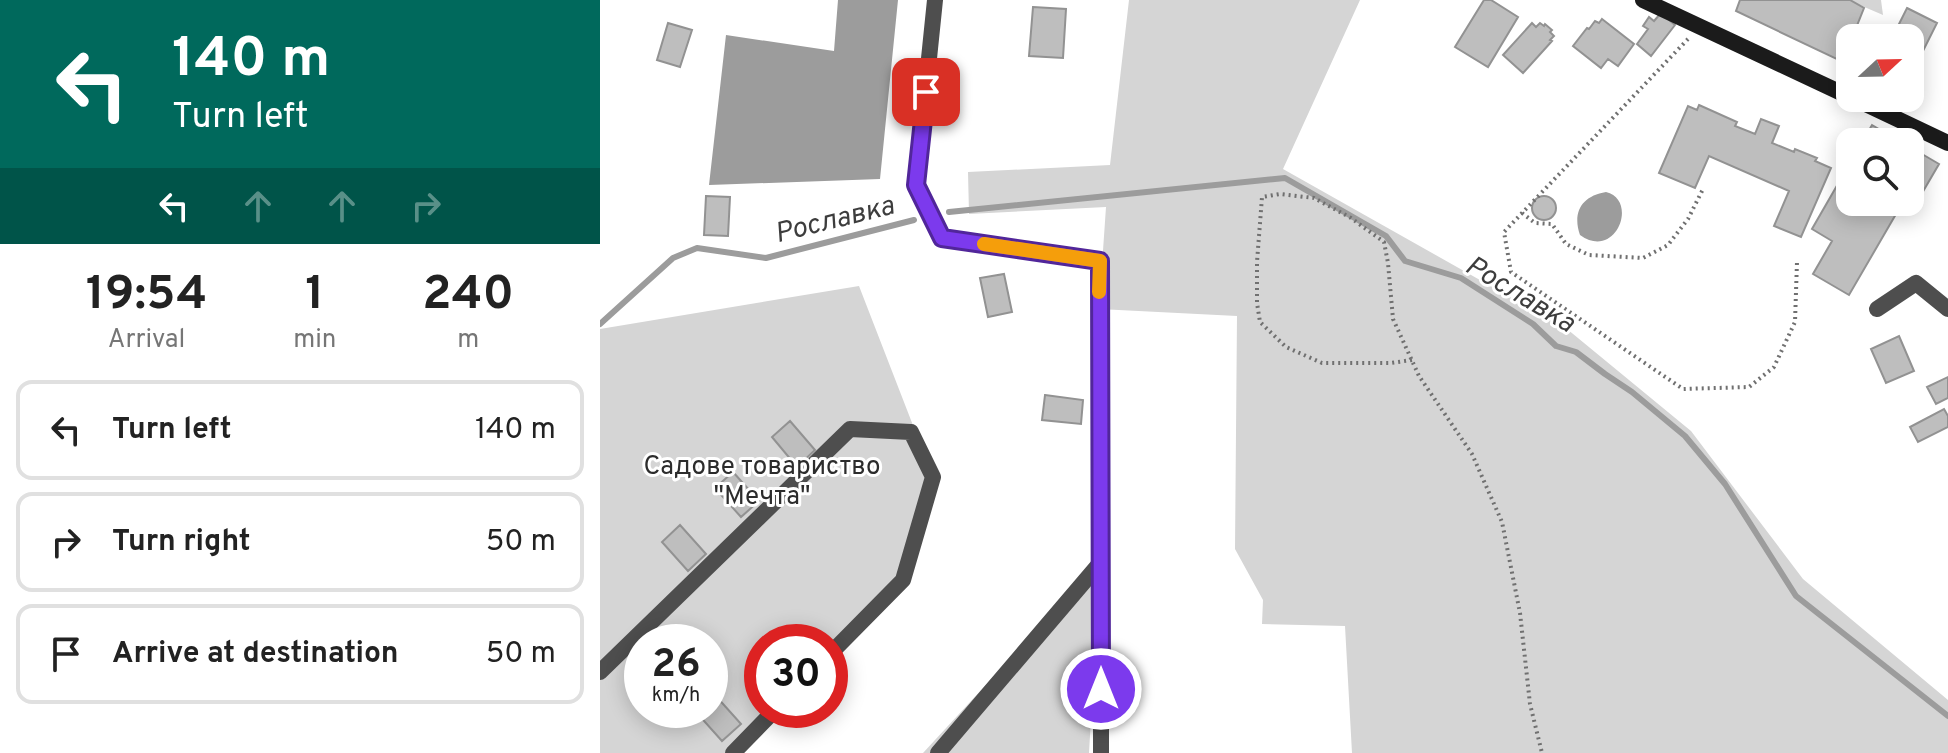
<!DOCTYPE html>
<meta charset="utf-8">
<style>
:root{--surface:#fff;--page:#f6f6f6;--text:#222;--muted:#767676;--line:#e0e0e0}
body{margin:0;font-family:Overpass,sans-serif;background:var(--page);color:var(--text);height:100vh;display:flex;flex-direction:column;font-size:30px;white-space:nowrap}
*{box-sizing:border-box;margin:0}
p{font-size:26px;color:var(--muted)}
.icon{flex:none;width:44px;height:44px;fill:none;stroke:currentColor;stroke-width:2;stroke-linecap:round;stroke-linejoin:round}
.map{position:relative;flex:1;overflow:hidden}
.details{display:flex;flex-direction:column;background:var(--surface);width:600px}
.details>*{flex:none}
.banner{background:#00695c;color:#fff;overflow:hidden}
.needle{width:52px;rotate:68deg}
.fabs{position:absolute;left:1236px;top:24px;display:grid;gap:16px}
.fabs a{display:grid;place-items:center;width:88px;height:88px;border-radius:16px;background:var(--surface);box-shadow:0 4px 20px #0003;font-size:40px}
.speed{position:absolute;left:24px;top:624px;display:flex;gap:16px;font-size:40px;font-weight:700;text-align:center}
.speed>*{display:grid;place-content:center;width:104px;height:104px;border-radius:50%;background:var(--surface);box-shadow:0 4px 20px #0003;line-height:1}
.speed small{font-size:20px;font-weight:400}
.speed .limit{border:12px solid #d22;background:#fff;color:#111}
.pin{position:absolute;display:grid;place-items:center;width:68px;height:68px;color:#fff;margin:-34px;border-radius:16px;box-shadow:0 4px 12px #0006}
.me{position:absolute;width:88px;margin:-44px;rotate:0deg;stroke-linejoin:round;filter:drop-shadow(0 0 6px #0008)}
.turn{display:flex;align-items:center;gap:28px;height:168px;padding:0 40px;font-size:36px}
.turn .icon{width:104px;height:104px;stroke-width:2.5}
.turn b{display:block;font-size:56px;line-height:68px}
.lanes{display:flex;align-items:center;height:76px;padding:0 40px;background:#0003;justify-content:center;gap:40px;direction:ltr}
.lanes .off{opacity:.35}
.eta{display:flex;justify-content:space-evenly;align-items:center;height:136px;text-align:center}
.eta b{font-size:48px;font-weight:700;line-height:56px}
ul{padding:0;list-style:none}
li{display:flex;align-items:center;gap:24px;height:100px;margin:0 16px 12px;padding:0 24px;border:4px solid var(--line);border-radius:16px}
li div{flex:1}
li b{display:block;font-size:30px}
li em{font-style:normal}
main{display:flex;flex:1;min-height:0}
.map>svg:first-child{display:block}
.green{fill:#d5d5d5;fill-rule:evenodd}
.water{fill:#9c9c9c}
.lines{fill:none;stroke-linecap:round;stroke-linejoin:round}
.stream{stroke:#9c9c9c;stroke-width:6}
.building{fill:#bebebe;stroke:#929292;stroke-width:2}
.path{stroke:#707070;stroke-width:4;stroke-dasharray:2 4;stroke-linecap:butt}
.street{stroke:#4e4e4e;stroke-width:16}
.secondary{stroke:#1b1b1b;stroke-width:16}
.route-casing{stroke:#51269a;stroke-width:20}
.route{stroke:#7c3aed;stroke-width:14}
.slow{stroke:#f59e0b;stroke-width:14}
.labels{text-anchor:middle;stroke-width:6;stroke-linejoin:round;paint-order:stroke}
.park-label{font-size:26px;fill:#2c2c2c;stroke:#fff}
.water-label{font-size:28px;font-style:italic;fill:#3d3d3d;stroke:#fff}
</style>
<main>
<section class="details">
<div class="banner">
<div class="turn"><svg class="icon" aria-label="left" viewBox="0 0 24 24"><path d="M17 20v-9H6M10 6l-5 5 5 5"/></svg><div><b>140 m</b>Turn left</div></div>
<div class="lanes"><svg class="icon" aria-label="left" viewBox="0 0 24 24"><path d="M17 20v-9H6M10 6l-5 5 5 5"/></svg><svg class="icon off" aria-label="ahead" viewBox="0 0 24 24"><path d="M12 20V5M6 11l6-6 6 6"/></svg><svg class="icon off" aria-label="ahead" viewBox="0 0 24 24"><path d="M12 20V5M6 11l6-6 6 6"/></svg><svg class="icon off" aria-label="right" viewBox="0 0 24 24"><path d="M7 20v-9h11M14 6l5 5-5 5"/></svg></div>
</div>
<div class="eta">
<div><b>19:54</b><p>Arrival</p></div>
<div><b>1</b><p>min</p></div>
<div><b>240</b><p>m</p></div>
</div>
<ul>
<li><svg class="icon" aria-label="left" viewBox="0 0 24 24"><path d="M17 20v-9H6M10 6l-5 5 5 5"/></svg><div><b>Turn left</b></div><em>140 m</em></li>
<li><svg class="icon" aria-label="right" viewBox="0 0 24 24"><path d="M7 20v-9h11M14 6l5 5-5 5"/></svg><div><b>Turn right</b></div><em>50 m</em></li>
<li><svg class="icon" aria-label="arrive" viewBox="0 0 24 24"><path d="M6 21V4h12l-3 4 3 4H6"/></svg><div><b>Arrive at destination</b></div><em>50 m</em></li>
</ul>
</section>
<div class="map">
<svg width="1348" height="753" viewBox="0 0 1348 753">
<rect width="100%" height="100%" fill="#fff"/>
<path class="green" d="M529,0H760L683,169L967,329L1091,431L1203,579L1348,700V753H752L745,626L662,624L663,600L635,549L637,316L499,309L506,207L369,214L368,172L510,165Z
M1248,0H1281L1283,15Z
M259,286L333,477L303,580L230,654V642H162V710H175L133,753H0V329ZM42,642H110V710H42Z
M500,561L489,753H323Z"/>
<path class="water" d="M238,0H298L280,179L109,185L126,35L234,51Z
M1006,192C1039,200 1016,261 980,235C972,212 982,196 1006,192Z"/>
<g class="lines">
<path class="stream" d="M349,212L685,178L786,236L805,261L861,278L933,324L956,346L976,352L1005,374L1032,392L1085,436L1125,484L1196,596L1348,716
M0,324L73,258L97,248L166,258L314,220"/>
</g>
<path class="building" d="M884,0H891L918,17L888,67L855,47Z
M1140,0H1250L1264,8L1252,38H1250V44L1243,62L1136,11Z
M433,7L466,9L463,58L429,56Z
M1307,8L1337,23L1318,61L1310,57V38H1292Z
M1061,13L1075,25L1051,56L1037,44L1048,29L1043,26L1049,17L1054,21Z
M1002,19L1034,44L1018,66L1008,59L1001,68L973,46L987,28L989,29L995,21L999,23Z
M68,23L92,30L80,67L57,60Z
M932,23L936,27L940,23L944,26L945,24L952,30L950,32L954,36L950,40L952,41L923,73L903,55Z
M1099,105L1137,122L1135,126L1155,134L1161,119L1179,126L1172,143L1194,152L1195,149L1217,158L1215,161L1231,168L1201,237L1174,226L1189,191L1109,156L1095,188L1059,173L1088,106L1097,110Z
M1272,125L1301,142H1262Z
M1310,147L1339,164L1314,207L1305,202H1310Z
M1250,163V202H1303L1249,295L1213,274L1232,241L1212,229Z
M106,196L130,197L128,236L104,235Z
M932 208a12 12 0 1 1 24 0a12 12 0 1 1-24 0Z
M404,274L412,312L388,317L380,278Z
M1299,336L1314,371L1286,383L1271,349Z
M1348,377V398L1336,404L1327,387Z
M445,395L483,400L481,424L442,420Z
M1344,409L1348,416V427L1318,442L1310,427Z
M190,421L215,450L197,467L172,437Z
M133,472L159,501L141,517L115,488Z
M80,525L106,554L88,571L62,542Z
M115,695L141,724L122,741L96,712L110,710V699Z"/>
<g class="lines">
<path class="path" d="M1088,39L904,232L911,272L1083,389L1149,387L1174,367L1195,322L1197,262
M922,213L935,223L952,224L966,244L989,255L1043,258L1068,245L1088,219L1103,189
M812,360L791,363H722L686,347L660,322L657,303V262L662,197L680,194L714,198L751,218L784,242L788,263L793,319L819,376L872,454L902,522L920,613L930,704L942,753"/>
<path class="street" d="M335,0L316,185L342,238L500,261L501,562L338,753
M1277,309L1316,283L1348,309
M0,672L250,429L311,432L333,477L303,580L230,654
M133,753L175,710
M501,753V562"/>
<path class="secondary" d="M1043,0L1250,97
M1253,98L1348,143"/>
</g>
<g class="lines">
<g class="route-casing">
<path id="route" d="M326,92L316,185L342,238L500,261L501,689"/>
</g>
<use href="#route" class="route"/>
<path class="slow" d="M384,244L500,261L499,292"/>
</g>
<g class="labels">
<g class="park-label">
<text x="162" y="474">Садове товариство<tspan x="162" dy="30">"Мечта"</tspan></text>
</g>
<g class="water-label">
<text transform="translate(234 218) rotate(-14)" y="10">Рославка</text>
<text transform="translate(921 293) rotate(31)" y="10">Рославка</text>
</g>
</g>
</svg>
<div class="fabs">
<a><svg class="needle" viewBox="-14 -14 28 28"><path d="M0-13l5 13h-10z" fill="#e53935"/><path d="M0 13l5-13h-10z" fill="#767676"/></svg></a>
<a><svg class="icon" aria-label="search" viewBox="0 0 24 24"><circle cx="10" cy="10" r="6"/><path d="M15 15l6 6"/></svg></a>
</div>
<div class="speed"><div>26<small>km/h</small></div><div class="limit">30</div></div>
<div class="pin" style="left:326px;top:92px;background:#d93025"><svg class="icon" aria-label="arrive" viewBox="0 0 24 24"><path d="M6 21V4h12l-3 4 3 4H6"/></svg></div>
<svg class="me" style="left:501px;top:689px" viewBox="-20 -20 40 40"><circle r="17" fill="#7c3aed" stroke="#fff" stroke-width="3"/><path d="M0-11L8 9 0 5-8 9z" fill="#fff"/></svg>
</div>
</main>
